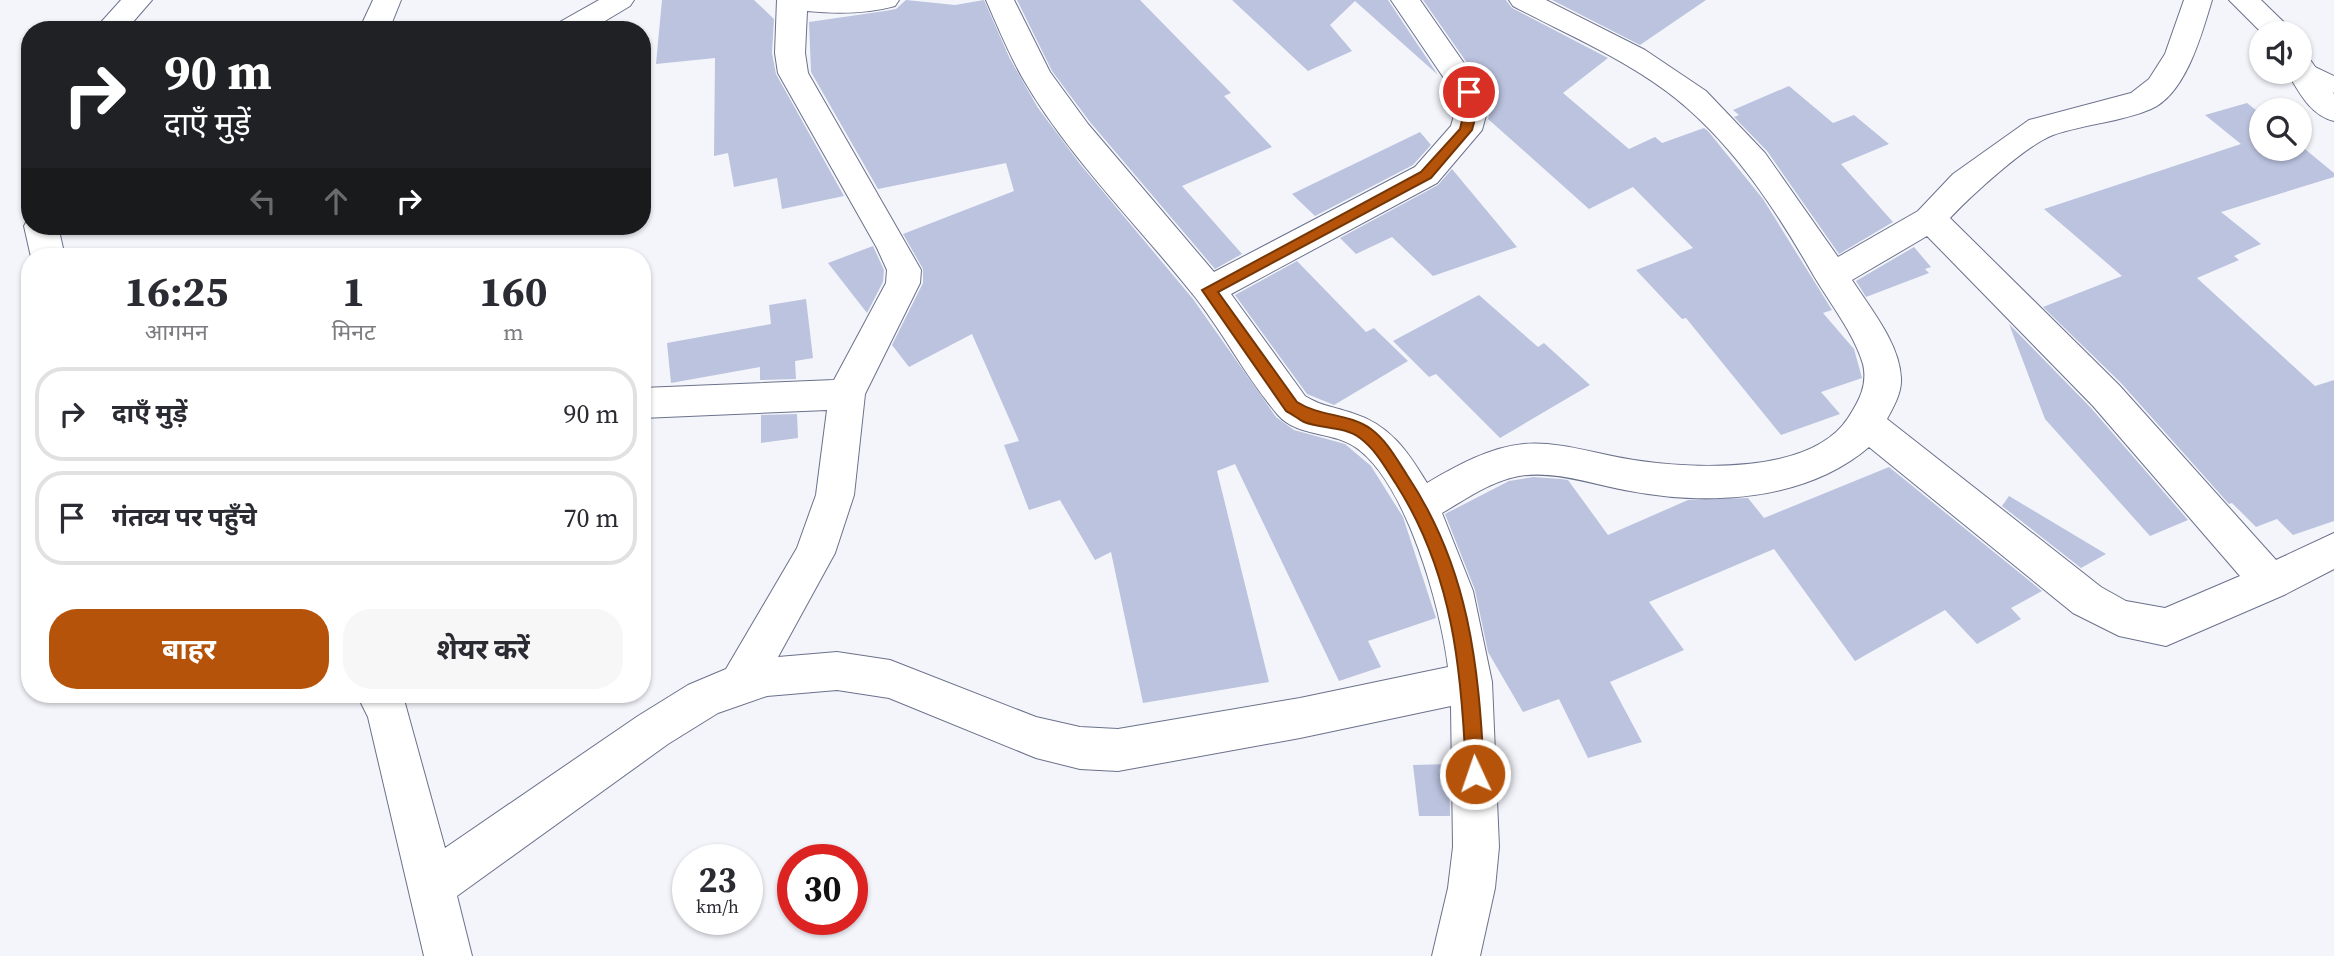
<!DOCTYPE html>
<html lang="hi">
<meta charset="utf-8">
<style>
:root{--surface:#fff;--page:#f7f7f7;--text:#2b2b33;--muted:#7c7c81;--line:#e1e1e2;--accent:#b45309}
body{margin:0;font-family:"Source Serif 4","Noto Sans Devanagari",serif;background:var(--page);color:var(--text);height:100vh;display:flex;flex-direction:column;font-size:26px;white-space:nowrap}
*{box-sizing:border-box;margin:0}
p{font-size:23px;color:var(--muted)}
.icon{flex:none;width:38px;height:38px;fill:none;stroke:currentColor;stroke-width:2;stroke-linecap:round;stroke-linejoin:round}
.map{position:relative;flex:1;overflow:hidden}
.details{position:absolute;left:21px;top:248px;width:630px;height:455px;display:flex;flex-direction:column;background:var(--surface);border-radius:28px;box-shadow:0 2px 5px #0004}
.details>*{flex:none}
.top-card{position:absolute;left:21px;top:21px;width:630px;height:214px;border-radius:28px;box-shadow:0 2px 5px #0004;background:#202124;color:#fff;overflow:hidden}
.buttons{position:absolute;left:2249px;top:21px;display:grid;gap:14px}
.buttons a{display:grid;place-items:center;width:63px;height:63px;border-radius:50%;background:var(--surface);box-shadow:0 2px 5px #0004;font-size:35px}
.speed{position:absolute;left:672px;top:844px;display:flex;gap:14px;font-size:35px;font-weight:700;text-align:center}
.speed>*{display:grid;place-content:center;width:91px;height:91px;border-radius:50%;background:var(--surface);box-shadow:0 2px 5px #0004;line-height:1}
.speed small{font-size:18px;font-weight:400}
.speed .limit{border:10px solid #d22;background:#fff;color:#111}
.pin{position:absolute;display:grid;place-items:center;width:60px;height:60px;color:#fff;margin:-30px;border:4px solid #fff;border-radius:50%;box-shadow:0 2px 7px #0007}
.me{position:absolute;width:77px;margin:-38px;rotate:357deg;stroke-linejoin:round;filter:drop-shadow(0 0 5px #0008)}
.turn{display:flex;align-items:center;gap:24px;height:147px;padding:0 28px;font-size:32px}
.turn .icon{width:91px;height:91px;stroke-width:2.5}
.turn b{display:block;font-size:49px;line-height:60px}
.lanes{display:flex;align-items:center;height:66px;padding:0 28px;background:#0003;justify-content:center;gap:35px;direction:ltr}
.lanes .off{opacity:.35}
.eta{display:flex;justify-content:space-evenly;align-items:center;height:119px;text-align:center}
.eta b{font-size:42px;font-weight:700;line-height:49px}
.primary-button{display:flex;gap:14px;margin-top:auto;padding:14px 28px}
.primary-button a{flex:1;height:80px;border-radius:28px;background:var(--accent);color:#fff;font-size:28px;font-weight:700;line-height:80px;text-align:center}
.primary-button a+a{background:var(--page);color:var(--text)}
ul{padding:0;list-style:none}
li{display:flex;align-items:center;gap:21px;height:94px;margin:0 14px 10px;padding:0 14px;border:4px solid var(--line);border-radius:28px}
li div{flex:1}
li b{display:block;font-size:26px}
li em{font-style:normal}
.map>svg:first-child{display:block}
.building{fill:#bbc3df}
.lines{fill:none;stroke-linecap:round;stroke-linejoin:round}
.service-casing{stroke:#6a718b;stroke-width:2}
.minor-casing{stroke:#6a718b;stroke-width:2}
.service{fill:#fff;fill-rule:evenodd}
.minor{fill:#fff;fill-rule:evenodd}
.route{fill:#b45309;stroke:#753606;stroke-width:2}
</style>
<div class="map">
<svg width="2334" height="956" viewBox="0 0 2334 956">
<rect width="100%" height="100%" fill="#f4f5fb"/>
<path class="building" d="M662,0H754L774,19L772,53L776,74L844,196L782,209L777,178L734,187L728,153L714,156L715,58L656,64Z
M906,0L955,5L984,0L1010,59L1038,108L1080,164L1193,299L1276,417L1294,430L1345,444L1371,466L1403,517L1436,618L1368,641L1381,667L1339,681L1235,464L1217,471L1269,682L1143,703L1111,552L1095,560L1060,500L1029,510L1004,445L1019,441L972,334L909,367L892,345L923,283V269L903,234L1014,191L1006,163L878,189L811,72L809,22L885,11L896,9Z
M1017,0H1140L1231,93L1224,96L1272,147L1182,186L1242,254L1215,269L1090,122L1052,71Z
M1232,0H1388L1438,75L1355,1L1330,25L1352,51L1308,71Z
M1423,0H1506L1512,8L1608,58L1563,93L1629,149L1655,137L1662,143L1704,128L1708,131L1763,199L1832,310L1823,313L1854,349L1862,378L1821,392L1840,414L1781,435L1686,318L1682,319L1636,270L1693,248L1633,187L1589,209L1488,119L1491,107L1486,90Z
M1552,0H1706L1640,45Z
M1789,86L1833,123L1854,115L1889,144L1841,164L1893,222L1839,254L1767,151L1734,117L1739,115L1733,110Z
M2247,103L2261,114V149H2300V145L2334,173V177L2221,212L2261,244L2234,256L2239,260L2197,278L2315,386L2334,380V521L2293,535L2277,519L2256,527L2232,503L2229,504L2121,383L2043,307L2122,276L2044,209L2241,144L2205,115Z
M1420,132L1431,145L1413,165L1315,216L1292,194Z
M1452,169L1517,247L1433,276L1392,237L1356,254L1340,238L1438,185Z
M873,246L884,270L883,282L867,313L828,263Z
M1914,247L1931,267L1925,269L1929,273L1866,297L1856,281Z
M1297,261L1366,332L1374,328L1408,361L1334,405L1307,394L1235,295Z
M1479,295L1538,347L1544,343L1590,385L1500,438L1436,374L1429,377L1393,341Z
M806,299L813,358L795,361L796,379L760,380V367L671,383L667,343L771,324L769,305Z
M2009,324L2091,408L2188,520L2150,536L2045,419Z
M797,414L798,438L761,443V415Z
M1889,467L2042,591L2011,608L2021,619L1977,644L1945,610L1855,661L1774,549L1649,602L1684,650L1610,682L1642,742L1588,758L1559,699L1523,712L1488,652L1475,590L1445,514L1509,481L1533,477L1561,479L1568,480L1608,535L1688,500L1748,498L1764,518Z
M2009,496L2106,554L2081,568L2002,506Z
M1449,764L1450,816H1419L1413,765Z"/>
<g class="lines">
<g class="service-casing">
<path id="service" d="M2300,60L2334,76V93L2292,72H2300Z"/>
</g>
<g class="minor-casing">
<path id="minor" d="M121,0H152L126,30H94Z
M373,0H401L389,30H359Z
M599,0H634L630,6L590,30H553L558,23Z
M777,0H899L895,6C866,14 837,14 807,11L805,53L808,73L921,270L920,283L865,394L854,495L835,553L778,657L837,652L890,660L1036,717L1080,727L1118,729L1300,698L1448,667C1441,608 1406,481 1355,447C1332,431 1297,437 1278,415C1247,379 1225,335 1195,297C1138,225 1068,157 1022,77C1008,52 997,25 986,0H1014L1050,72L1088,124L1214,272L1415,167L1451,126L1456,108L1454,93L1391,0H1420L1484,92L1488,108L1482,130L1437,183L1231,294L1305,396C1320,406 1335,407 1352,413C1390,425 1407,450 1427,483C1456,466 1490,447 1524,444C1562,441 1598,455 1634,460C1694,469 1811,475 1848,418C1859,401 1868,385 1863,364C1853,331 1828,301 1811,271C1773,205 1728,137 1666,91C1619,56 1564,33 1513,6L1509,0H1546L1645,50L1706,91L1765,153L1838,257L1918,211L1953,174L2029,120L2131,93L2149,79L2165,54L2184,0H2212C2202,33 2186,94 2151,109C2121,122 2085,124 2053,135C2026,145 1971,196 1950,218L2119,385L2276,560L2334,533V569L2284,595L2166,646L2119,636L2073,613L1869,447C1806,501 1709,506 1630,491C1594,485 1556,470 1519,476C1491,481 1466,499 1442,513L1473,591L1492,682L1499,847L1495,888L1480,956H1432L1448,888L1453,847L1451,706L1300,738L1118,771L1080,769L1036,758L889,698L837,690L767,696L718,713L668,744L457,896L472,956H424L368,717L357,695L403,696L445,848L638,716L688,685L726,669L797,548L816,495L827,410L642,418V388L834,380L886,283L887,270L877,248L778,73L775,53ZM1927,236L2093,406L2240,576L2165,608L2126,601L2101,587L1887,419C1894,406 1902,392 1901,378C1900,344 1870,308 1852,280Z
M2229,0H2261L2295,33H2262Z
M2300,58L2311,61L2334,94V121C2310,115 2299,92 2287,72H2300Z
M29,217L30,226H58L65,257H31L24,226Z"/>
</g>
<use href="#service" class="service"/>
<use href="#minor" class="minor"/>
</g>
<path class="route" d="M1469,88L1476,92L1478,108L1472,130L1431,178L1218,292L1297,402C1320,417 1349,413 1371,429C1387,441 1396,458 1407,475C1469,568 1479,665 1484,774L1482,781L1475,783L1469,781L1466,774C1462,671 1453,573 1396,484C1385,467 1376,450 1360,438C1344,426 1322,429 1304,422C1298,419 1292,414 1286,411L1202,290L1421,172L1460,129L1465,108L1463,92Z"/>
</svg>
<div class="buttons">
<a><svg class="icon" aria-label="sound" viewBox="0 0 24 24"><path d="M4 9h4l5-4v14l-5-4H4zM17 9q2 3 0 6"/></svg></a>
<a><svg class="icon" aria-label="search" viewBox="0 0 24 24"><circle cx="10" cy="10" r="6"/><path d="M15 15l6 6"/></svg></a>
</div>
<div class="speed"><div>23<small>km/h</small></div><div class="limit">30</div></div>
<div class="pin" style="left:1469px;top:92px;background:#d93025"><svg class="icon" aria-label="arrive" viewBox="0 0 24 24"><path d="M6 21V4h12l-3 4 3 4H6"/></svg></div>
<svg class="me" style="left:1475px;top:774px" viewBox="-20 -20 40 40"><circle r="17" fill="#b45309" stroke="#fff" stroke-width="3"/><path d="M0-11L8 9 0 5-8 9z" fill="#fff"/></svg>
<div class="top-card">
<div class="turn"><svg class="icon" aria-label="right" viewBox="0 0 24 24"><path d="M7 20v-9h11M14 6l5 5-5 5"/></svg><div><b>90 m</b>दाएँ मुड़ें</div></div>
<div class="lanes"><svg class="icon off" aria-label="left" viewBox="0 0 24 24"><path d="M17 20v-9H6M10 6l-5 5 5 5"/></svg><svg class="icon off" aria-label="ahead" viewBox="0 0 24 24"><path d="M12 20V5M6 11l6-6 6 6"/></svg><svg class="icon" aria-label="right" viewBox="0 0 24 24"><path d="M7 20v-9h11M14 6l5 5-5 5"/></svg></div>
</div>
<section class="details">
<div class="eta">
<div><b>16:25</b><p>आगमन</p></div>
<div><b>1</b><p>मिनट</p></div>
<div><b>160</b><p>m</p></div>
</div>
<ul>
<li><svg class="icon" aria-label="right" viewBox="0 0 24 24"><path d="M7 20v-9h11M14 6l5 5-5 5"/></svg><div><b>दाएँ मुड़ें</b></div><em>90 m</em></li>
<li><svg class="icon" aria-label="arrive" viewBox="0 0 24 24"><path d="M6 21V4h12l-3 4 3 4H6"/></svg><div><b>गंतव्य पर पहुँचे</b></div><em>70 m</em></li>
</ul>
<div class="primary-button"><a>बाहर</a><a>शेयर करें</a></div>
</section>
</div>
